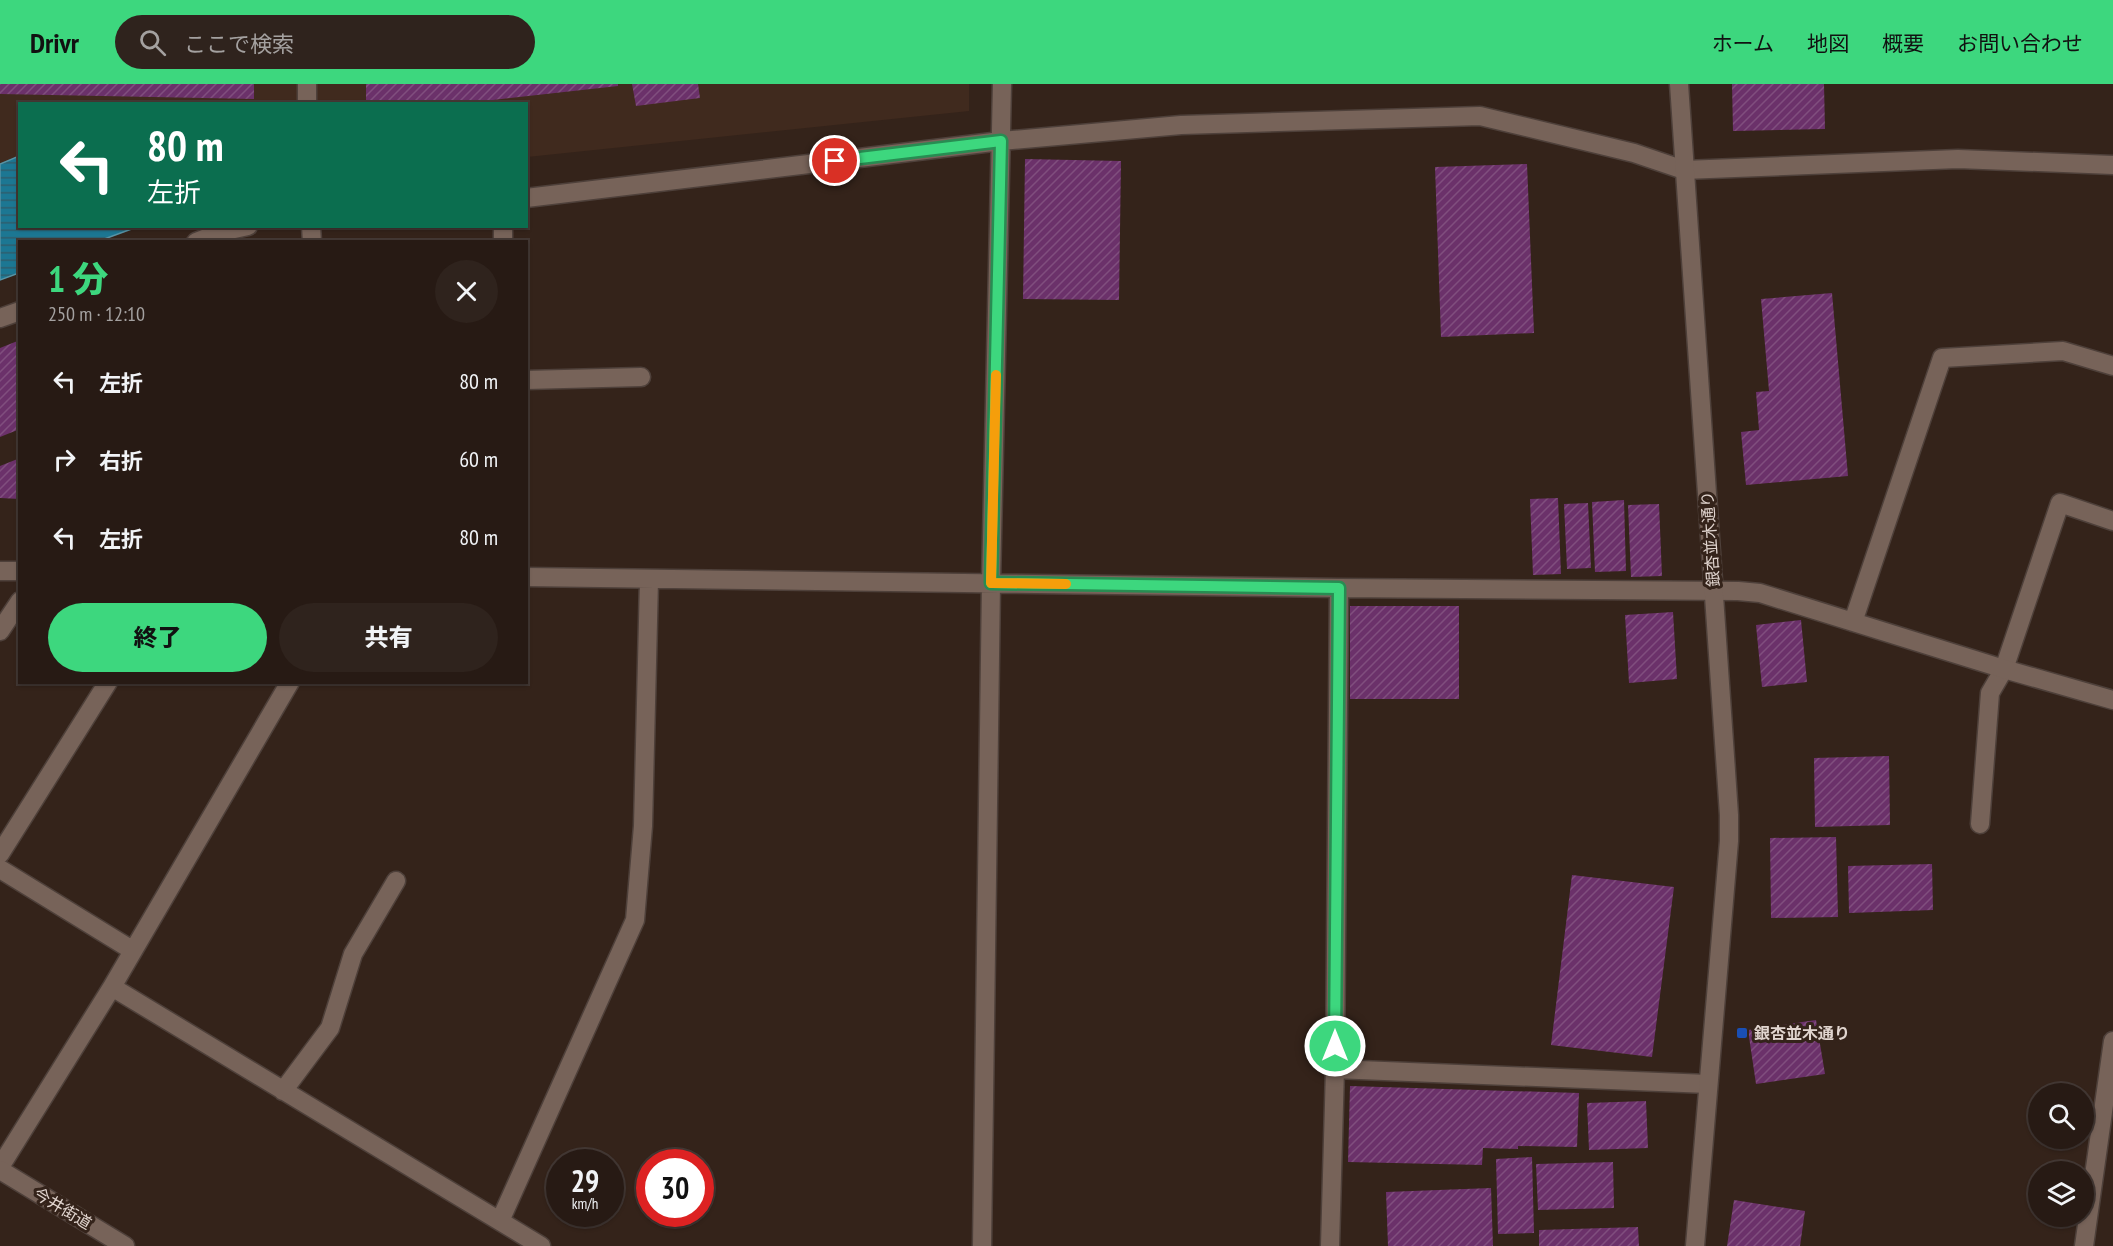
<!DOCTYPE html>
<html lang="ja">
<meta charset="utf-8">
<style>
:root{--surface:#271a14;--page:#2f231d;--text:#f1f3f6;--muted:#a4a1a0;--line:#433834;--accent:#3dd77e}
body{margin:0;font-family:"PT Sans Narrow","Noto Sans JP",sans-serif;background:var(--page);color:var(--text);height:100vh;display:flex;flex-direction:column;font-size:22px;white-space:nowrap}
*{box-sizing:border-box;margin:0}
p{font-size:20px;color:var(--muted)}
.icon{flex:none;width:33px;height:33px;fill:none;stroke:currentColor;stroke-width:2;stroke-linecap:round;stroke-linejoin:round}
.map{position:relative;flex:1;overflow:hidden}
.sheet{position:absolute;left:18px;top:156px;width:510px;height:444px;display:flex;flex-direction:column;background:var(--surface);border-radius:0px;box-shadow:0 2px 4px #0004,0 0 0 2px var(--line)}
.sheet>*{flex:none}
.top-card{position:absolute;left:18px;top:18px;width:510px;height:126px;border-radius:0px;box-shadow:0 2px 4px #0004,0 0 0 2px var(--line);background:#0b6e4f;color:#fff;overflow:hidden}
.fabs{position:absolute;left:2028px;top:999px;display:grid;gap:12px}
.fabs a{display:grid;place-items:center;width:66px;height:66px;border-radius:50%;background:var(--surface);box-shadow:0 2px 4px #0004,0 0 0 2px var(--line);font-size:30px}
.speed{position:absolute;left:546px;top:1065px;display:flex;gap:12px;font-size:30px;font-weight:700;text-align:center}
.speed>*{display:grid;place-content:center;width:78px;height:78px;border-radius:50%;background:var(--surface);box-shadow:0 2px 4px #0004,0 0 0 2px var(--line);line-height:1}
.speed small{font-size:15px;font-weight:400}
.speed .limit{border:9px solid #d22;background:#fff;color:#111}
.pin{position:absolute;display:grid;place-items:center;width:51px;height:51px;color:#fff;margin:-26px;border:3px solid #fff;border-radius:50%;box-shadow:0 2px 6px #0007}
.me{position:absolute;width:66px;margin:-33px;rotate:0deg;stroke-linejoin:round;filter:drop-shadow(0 0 4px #0008)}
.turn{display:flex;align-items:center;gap:21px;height:126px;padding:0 30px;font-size:27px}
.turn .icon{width:78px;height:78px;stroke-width:2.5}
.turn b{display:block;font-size:42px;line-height:51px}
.round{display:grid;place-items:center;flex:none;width:63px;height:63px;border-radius:32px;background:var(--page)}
.overview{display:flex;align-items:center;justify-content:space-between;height:102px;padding:0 30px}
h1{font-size:36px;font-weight:800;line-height:45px;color:var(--accent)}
.cta{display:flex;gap:12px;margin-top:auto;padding:12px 30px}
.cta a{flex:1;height:69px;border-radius:36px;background:var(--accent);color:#111;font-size:24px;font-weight:800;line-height:69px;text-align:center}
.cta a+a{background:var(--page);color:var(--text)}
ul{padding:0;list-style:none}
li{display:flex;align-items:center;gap:18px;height:78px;padding:0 30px}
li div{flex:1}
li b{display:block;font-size:22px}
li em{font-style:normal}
header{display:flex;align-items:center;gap:36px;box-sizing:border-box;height:84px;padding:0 30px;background:var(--accent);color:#111}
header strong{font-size:28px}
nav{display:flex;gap:33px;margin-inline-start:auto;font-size:21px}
.search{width:420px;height:54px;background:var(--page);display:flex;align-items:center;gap:15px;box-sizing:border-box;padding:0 21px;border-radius:33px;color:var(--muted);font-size:22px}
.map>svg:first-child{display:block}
.built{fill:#402a1e}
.water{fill:url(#water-rules);stroke:#5793a5;stroke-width:1.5}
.building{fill:url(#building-hatch)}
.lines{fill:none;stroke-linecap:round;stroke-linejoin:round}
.lane-casing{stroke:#4e403a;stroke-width:21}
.street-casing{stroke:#4e403a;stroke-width:21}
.secondary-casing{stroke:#4e403a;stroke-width:21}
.lane{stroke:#776359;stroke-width:18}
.street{stroke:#776359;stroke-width:18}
.secondary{stroke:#776359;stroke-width:18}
.route-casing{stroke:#288c52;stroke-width:15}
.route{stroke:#3dd77e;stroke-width:10}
.slow{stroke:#f59e0b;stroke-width:10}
.transit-dot{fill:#1a4fb4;stroke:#34231a;stroke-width:2}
.labels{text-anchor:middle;stroke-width:6;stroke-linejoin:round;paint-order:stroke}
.street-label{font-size:16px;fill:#e1d5cf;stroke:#34231a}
.poi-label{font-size:16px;font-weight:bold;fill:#e1d5cf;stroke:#34231a;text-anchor:start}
</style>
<header>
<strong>Drivr</strong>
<div class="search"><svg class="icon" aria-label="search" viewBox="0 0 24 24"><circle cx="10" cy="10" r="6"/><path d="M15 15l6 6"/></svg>ここで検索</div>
<nav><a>ホーム</a><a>地図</a><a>概要</a><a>お問い合わせ</a></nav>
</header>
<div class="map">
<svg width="2113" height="1162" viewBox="0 0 2113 1162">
<defs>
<pattern id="water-rules" width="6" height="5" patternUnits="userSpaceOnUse" patternTransform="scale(1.5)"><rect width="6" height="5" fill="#1c7793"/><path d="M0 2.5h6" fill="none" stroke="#2e5e6d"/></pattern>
<pattern id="building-hatch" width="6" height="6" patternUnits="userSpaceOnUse" patternTransform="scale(1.5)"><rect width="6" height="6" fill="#6b316a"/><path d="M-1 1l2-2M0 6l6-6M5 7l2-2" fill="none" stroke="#804e7e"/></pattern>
</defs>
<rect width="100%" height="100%" fill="#34231a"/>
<path class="built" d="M0,0H969V27L527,73L526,20H20V158L0,193Z"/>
<path class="water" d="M19,72L20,142L137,143L99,157L20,158L19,189L0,196V80Z"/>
<path class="building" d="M0,0H254V15L0,10Z
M366,0H618V2L493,16V20H366Z
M632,0H698L700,14L636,22Z
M1732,0H1824L1825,45L1733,47Z
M1025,75L1121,77L1119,216L1023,215Z
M1527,80L1534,249L1441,253L1435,83Z
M1832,209L1848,392L1746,401L1741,348L1759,346L1756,308L1769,307L1761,215Z
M20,256V345L0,353V264Z
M20,374V415L0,414V382Z
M1558,414L1561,490L1533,491L1530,415Z
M1624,416L1626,487L1595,488L1592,418Z
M1588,419L1591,484L1567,485L1564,420Z
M1659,420L1662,492L1631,493L1628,421Z
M1350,522H1459V615H1350Z
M1673,528L1677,595L1629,599L1625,531Z
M1801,536L1807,598L1762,603L1756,541Z
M1889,672L1890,741L1815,743L1814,674Z
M1836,753L1838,833L1771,834L1770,754Z
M1932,780L1933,826L1849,829L1848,782Z
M1572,791L1674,803L1652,973L1551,961Z
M1816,936L1825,990L1756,1000L1748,946Z
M1350,1002L1579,1009L1577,1063L1518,1062V1065L1483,1064L1482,1081L1348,1078Z
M1646,1017L1648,1064L1589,1066L1587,1019Z
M1532,1073L1534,1149L1498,1150L1496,1075Z
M1613,1078L1614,1124L1538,1126L1536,1080Z
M1491,1104L1493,1162H1388L1386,1108Z
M1734,1116L1805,1127L1800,1162H1727Z
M1638,1143L1639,1162H1539V1146Z"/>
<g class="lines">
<g class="lane-casing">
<path id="lane" d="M503,142V158
M526,296L641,293
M0,547L20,517
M1980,740L1990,609L2004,585L2060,419L2113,437
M0,770L108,598"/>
</g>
<g class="street-casing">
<path id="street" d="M307,20V0
M526,114L1001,57L1181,41L1480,32L1634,69L1684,86L1958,75L2113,81
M311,142L312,158
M196,158L221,148L248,142
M0,234L20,227
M0,487H20
M526,493L1339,504L1738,507L1760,509L2004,585L2113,616
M1853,538L1942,274L2063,267L2113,282
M0,785L132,866
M112,903L541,1162
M1335,985L1708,1000
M283,1007L330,944L353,870L396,797
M0,1083L112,903L290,598
M500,1137L635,836L643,742L649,496
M982,1162L991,499L1002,0
M1330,1162L1335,985L1339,504
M2084,1162L2113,957"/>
</g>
<g class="secondary-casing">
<path id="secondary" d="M1679,0L1729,731V757L1695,1162
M0,1086L125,1162"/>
</g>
<use href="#lane" class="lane"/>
<use href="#street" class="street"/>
<use href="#secondary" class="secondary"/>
</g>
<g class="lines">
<g class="route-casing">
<path id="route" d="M835,77L1001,57L991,499L1339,504L1335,962"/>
</g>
<use href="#route" class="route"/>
<path class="slow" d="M996,291L991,499L1066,500"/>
</g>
<rect class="transit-dot" x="1736" y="943" width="12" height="12" rx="3"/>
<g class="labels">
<g class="street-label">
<text transform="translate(1710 455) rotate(-94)" y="6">銀杏並木通り</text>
<text transform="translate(63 1124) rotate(31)" y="6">今井街道</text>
</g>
<g class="poi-label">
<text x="1754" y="955">銀杏並木通り</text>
</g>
</g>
</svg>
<div class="fabs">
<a><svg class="icon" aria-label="search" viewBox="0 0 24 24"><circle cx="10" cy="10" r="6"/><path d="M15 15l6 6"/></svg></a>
<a><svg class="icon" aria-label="layers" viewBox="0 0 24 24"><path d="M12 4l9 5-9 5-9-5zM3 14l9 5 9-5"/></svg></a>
</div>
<div class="speed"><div>29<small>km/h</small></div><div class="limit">30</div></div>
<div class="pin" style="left:835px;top:77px;background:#d93025"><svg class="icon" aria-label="arrive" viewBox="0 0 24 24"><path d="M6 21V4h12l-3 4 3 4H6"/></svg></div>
<svg class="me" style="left:1335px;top:962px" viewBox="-20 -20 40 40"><circle r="17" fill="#3dd77e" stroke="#fff" stroke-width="3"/><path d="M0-11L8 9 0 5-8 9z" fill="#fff"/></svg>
<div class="top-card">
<div class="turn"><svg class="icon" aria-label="left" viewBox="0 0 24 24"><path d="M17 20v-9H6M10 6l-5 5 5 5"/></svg><div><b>80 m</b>左折</div></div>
</div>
<section class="sheet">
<div class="overview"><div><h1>1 分</h1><p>250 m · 12:10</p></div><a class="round"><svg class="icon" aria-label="close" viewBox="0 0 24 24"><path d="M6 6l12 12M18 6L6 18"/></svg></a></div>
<ul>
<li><svg class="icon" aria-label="left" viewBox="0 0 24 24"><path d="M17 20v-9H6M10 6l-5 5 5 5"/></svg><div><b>左折</b></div><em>80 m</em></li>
<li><svg class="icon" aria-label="right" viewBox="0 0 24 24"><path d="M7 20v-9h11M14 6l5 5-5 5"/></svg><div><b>右折</b></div><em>60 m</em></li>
<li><svg class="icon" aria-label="left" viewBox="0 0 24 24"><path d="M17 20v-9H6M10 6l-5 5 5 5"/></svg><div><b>左折</b></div><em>80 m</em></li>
</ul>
<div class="cta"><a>終了</a><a>共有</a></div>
</section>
</div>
